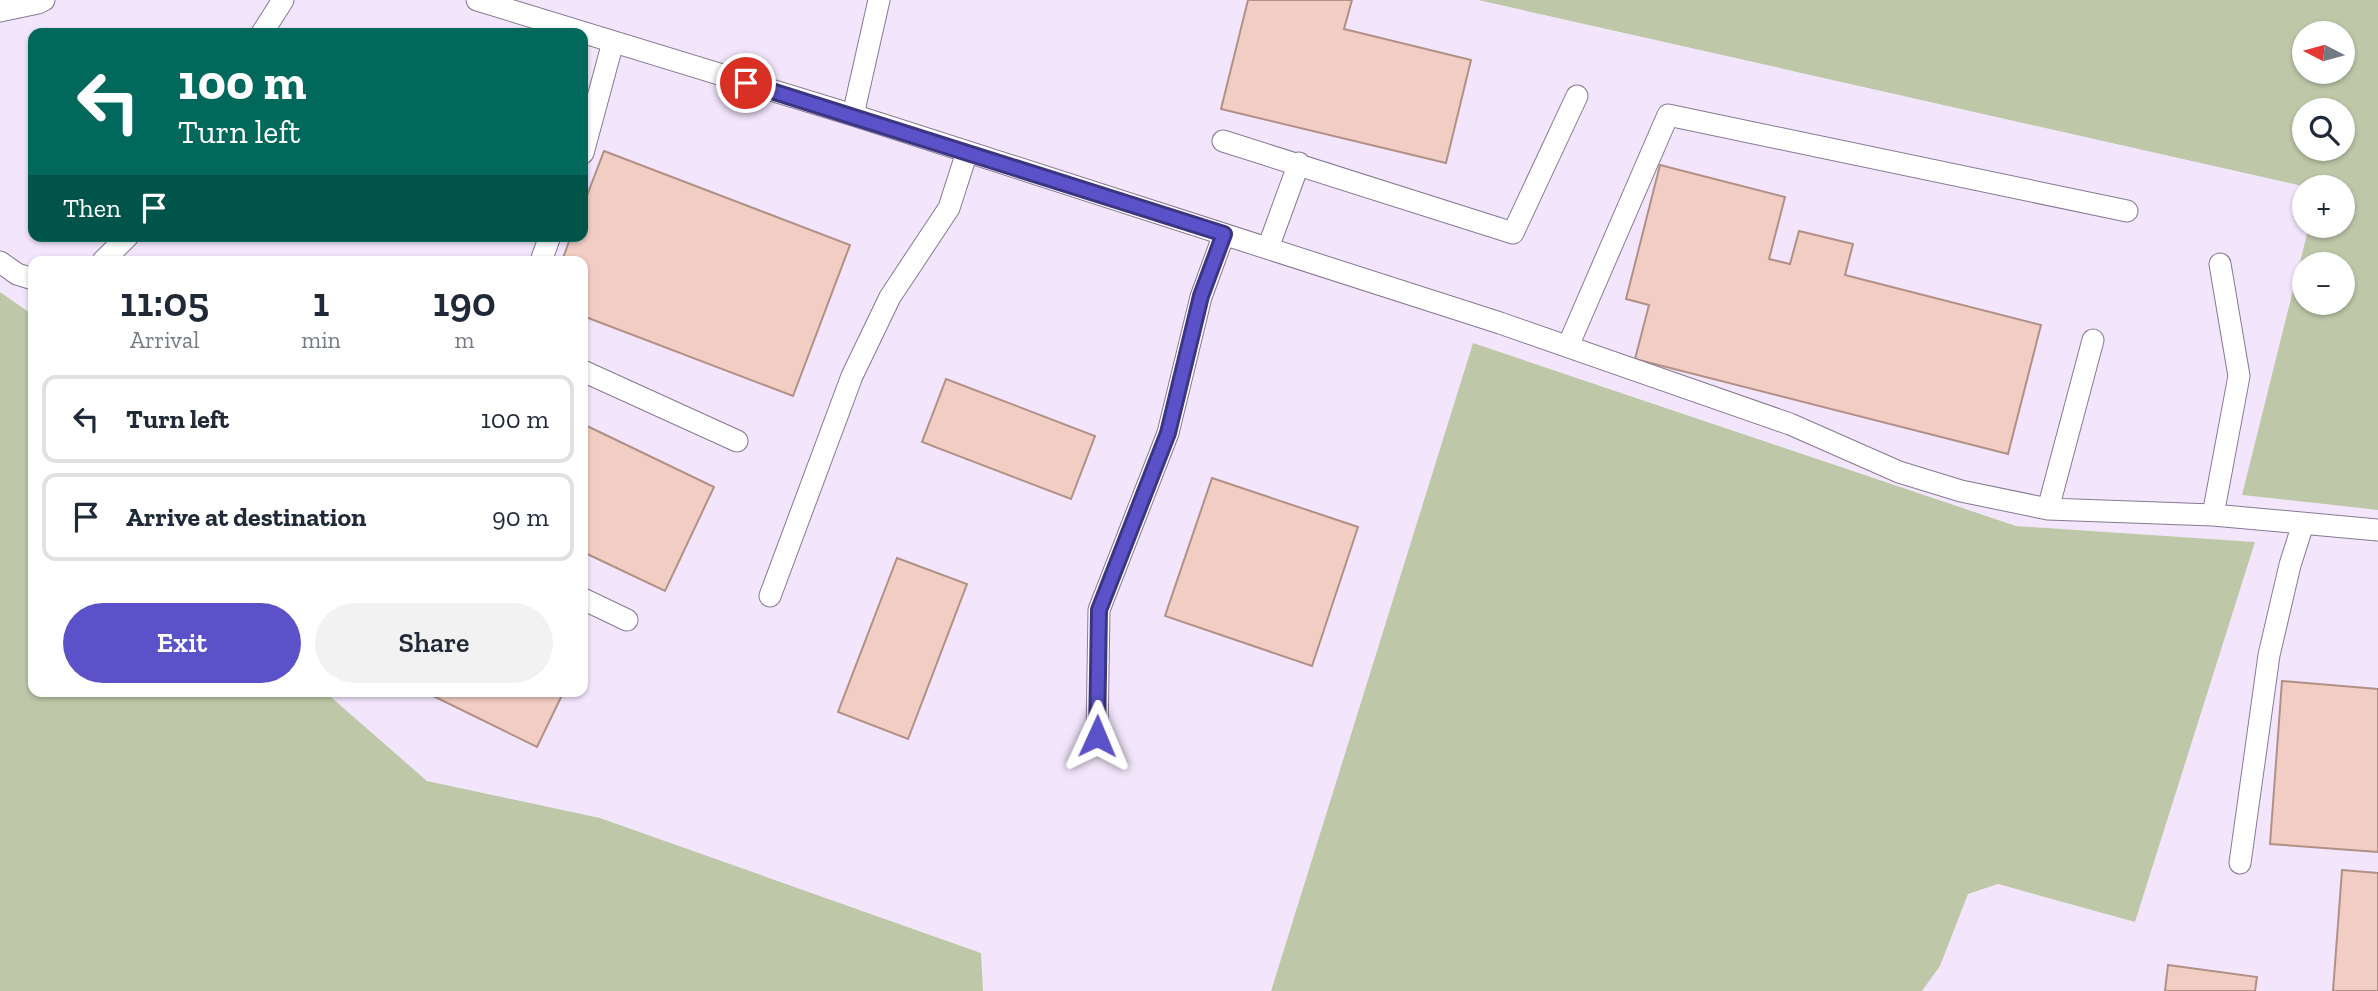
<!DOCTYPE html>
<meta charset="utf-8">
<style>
:root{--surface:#fff;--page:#f2f2f3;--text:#1f2937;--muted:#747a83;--line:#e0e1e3;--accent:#5b52ca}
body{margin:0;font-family:"Zilla Slab",serif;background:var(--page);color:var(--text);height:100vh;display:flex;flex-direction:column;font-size:26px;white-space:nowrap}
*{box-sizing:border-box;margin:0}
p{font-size:23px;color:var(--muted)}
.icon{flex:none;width:38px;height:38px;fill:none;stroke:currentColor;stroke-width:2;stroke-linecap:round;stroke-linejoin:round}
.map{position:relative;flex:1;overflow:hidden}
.drawer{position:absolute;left:28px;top:256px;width:560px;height:441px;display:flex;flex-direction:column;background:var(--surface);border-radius:14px;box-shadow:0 2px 5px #0004}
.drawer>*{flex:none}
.hud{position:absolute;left:28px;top:28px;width:560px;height:214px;border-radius:14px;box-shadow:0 2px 5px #0004;background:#00695c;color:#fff;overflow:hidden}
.needle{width:46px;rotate:276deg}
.buttons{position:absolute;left:2292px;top:21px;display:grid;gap:14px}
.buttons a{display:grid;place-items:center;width:63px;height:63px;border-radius:50%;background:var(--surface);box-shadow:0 2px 5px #0004;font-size:35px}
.pin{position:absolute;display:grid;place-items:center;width:60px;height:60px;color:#fff;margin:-30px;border:4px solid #fff;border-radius:50%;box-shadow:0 2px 7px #0007}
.me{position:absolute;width:77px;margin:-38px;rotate:1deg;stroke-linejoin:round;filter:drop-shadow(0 0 5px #0008)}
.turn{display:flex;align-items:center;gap:24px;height:147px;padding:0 35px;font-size:32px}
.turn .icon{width:91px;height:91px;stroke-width:2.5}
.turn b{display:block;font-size:49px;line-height:60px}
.then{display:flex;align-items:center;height:66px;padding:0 35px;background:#0003;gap:14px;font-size:26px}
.eta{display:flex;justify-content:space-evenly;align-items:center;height:119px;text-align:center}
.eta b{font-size:42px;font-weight:600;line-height:49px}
.button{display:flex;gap:14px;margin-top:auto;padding:14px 35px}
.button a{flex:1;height:80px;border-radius:42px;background:var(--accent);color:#fff;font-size:28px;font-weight:600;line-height:80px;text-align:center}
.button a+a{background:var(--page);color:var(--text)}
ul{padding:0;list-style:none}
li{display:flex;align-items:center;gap:21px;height:88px;margin:0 14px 10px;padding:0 21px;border:4px solid var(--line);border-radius:14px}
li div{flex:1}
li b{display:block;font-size:26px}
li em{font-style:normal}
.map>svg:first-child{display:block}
.built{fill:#f3e6fc;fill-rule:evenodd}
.green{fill:#bec8a8;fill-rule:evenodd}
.building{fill:#f1cdc3;stroke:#b19086;stroke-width:2}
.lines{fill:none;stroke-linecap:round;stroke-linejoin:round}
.lane-casing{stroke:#887892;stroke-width:23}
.lane{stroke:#fff;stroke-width:21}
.route-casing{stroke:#3b3583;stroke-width:18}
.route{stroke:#5b52ca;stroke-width:12}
</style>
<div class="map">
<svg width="2378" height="991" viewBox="0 0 2378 991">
<rect width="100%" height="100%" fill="#faf3ff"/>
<path class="built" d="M0,0H1478L2307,187H2305V226H2309L2242,495L2378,510V991H1922L1940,966L1968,894L1998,884L2135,922L2254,542L2016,526L1473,343L1271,991H983L981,953L600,818L427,781L324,691H583V261H33V315L0,292ZM33,33H583V236H33Z"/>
<path class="green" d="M1478,0H2378V510L2242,495L2309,226H2343V187H2307ZM2305,33H2343V72H2305ZM2305,110H2343V149H2305ZM2343,264V303H2305V264Z
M0,292L33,315V691H324L427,781L600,818L981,953L983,991H0Z
M1473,343L2016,526L2255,542L2135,922L1998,884L1968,894L1940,966L1922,991H1271Z"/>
<path class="building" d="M1248,0H1352L1344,29L1471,60L1446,163L1221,109Z
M604,151L850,245L793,396L583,316V261H562L571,236H583V206Z
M1660,165L1785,197L1769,259L1790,264L1799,231L1853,244L1845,275L2041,325L2008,454L1635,359L1649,305L1626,299Z
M946,379L1095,436L1071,499L922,442Z
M583,424L714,487L665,591L583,552Z
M1212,478L1358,527L1312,666L1165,616Z
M897,558L967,584L908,739L838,712Z
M2282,681L2378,689V852L2270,844Z
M423,691H564L537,747Z
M2342,870L2378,873V991H2333Z
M2168,965L2257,977L2255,991H2165Z"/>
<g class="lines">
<g class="lane-casing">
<path id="lane" d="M477,0L853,115L1500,323L1790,424L1899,472L1961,491L2048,509L2213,515L2378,530
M0,11L38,3L44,0
M262,33L283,0
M853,115L879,0
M1223,141L1513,233L1577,96
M583,153L613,42
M1268,248L1299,163
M103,261L128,236
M541,261L550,236
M0,262L17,274L33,279
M1568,346L1668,115L2127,211
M583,371L737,441
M2048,509L2093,340
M2213,515L2239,376L2220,264
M770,596L852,376L890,297L949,208L967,152
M583,599L627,620
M1097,736L1099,610L1168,433L1201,297L1224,234
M2240,863L2269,655L2290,565L2303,524"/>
</g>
<use href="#lane" class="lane"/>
</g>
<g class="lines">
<g class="route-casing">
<path id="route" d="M746,83L1224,234L1201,296L1168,433L1099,610L1097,736"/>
</g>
<use href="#route" class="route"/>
</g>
</svg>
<div class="buttons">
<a><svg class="needle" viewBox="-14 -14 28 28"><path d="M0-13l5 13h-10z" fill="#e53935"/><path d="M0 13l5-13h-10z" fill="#747a83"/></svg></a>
<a><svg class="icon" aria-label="search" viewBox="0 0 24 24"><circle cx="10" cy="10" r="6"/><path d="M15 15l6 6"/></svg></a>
<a>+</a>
<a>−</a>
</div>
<div class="pin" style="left:746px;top:83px;background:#d93025"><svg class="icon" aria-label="arrive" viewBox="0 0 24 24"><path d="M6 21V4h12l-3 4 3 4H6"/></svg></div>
<svg class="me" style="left:1097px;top:736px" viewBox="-20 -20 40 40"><path d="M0-17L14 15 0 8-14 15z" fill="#5b52ca" stroke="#fff" stroke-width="4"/></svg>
<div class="hud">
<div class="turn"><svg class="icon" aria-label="left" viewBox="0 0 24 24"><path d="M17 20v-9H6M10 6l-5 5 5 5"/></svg><div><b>100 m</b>Turn left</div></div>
<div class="then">Then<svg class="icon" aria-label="arrive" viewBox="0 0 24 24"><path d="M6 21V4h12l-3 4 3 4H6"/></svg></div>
</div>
<section class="drawer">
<div class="eta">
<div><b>11:05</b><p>Arrival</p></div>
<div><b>1</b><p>min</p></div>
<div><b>190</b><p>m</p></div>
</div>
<ul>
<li><svg class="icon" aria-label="left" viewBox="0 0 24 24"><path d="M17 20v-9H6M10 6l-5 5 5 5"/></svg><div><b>Turn left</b></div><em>100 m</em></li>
<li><svg class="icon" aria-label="arrive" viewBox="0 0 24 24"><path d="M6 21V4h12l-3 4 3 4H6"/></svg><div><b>Arrive at destination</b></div><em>90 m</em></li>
</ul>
<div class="button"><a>Exit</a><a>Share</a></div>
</section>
</div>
